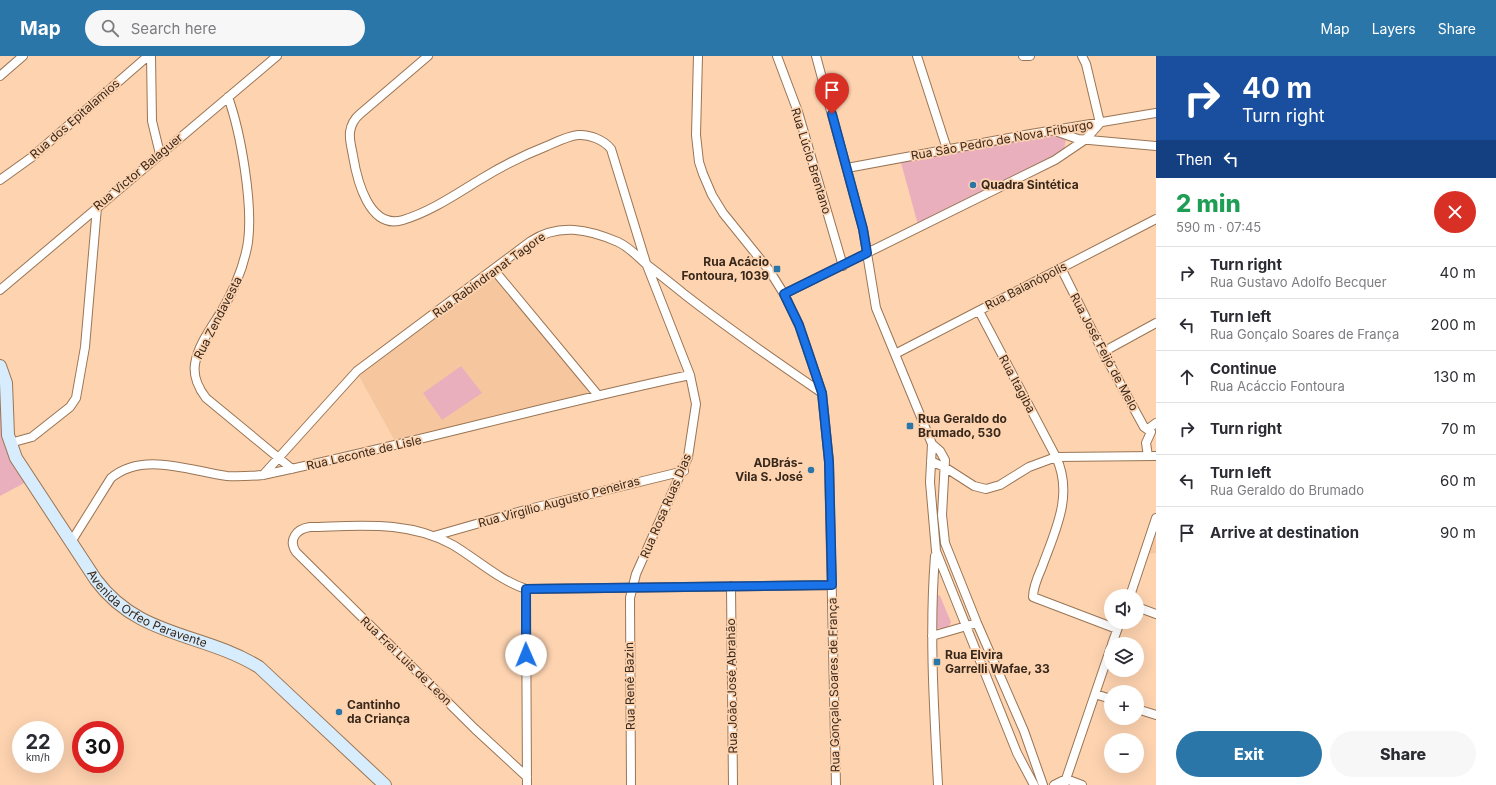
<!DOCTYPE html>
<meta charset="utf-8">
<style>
:root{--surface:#fff;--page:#f7f7f7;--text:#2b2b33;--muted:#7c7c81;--line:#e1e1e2;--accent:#2b76a9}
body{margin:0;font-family:Inter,sans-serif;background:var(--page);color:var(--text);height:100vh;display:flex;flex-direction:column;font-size:15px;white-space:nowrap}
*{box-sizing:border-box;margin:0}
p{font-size:13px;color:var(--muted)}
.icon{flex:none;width:22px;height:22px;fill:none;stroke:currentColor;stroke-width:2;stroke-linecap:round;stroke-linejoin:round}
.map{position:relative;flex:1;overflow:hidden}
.side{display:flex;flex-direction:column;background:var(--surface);width:340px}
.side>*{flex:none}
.hud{background:#1a4fa0;color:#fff;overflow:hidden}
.controls{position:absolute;left:1104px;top:533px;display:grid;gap:8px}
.controls a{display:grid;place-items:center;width:40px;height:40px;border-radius:50%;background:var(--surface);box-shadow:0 4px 16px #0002;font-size:20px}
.speed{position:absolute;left:12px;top:665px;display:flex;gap:8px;font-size:20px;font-weight:700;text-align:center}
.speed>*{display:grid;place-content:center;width:52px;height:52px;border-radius:50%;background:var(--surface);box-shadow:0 4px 16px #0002;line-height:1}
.speed small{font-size:10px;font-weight:400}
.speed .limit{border:6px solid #d22;background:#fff;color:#111}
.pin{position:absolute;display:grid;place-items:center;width:34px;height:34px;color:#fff;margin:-41px -17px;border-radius:50% 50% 50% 0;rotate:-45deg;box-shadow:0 0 4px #0007}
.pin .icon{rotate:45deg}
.me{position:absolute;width:44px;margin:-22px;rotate:359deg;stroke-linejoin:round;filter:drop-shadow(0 0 3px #0008)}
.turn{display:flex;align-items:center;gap:14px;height:84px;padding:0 20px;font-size:18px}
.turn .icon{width:52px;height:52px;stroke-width:2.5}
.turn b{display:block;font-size:28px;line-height:34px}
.then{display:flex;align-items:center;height:38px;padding:0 20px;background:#0003;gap:8px;font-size:15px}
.round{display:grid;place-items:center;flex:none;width:42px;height:42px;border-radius:21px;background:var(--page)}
.summary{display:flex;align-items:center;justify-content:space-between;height:68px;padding:0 20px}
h1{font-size:24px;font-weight:800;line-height:30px;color:#1e9e55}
.primary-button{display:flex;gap:8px;margin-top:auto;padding:8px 20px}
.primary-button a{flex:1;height:46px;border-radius:24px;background:var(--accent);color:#fff;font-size:16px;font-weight:800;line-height:46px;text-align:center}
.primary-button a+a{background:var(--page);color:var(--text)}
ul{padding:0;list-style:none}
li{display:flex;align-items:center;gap:12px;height:52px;padding:0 20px;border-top:1px solid var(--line)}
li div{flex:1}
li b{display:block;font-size:15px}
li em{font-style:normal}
header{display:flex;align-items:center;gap:24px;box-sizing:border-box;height:56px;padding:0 20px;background:var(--accent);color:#fff}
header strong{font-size:19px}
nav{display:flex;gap:22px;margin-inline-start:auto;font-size:14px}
.search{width:280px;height:36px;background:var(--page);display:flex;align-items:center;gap:10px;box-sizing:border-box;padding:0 14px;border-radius:22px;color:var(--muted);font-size:15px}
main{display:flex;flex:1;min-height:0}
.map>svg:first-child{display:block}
.built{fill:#f6c79e}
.green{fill:#eaafbd}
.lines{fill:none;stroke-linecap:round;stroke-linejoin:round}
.street-casing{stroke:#9a7554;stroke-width:10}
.secondary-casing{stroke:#9a7554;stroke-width:14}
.street{stroke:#fff;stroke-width:8}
.secondary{stroke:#d7ecfc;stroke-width:12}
.route-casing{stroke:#114b97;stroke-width:10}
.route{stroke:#1a73e8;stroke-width:7}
.poi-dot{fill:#2b76a9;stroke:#fdd3b0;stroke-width:1.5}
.labels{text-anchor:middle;stroke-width:3.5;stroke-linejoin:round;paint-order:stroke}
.street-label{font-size:12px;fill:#38281b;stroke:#fdd3b0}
.poi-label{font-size:12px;font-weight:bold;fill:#38281b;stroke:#fdd3b0;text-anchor:start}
</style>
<header>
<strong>Map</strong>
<div class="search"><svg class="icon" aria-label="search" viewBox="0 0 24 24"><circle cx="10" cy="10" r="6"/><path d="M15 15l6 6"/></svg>Search here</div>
<nav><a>Map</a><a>Layers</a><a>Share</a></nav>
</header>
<main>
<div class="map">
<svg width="1156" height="729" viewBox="0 0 1156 729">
<rect width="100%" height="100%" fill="#fdd3b0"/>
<path class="built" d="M493,218L580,321L588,337L396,387L359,320Z
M1156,470V497L1147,498Z"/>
<path class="green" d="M1050,75L1063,79L1066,83L1063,99L918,169L900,103Z
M461,310L482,337L442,364L423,337Z
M0,324L4,388L26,426L0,440Z
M937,538L940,540L951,566L948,572L942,573L937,572L935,542Z"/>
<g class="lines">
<g class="street-casing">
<path id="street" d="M151,0L152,65L160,98
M428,0L360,58C354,63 351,69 350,76C349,84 352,93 353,100C357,124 369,174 403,164C432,155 456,138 481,123C502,110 524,99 547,90C556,86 568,80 578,79C589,78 604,84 611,93L646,207L690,319L696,348L688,401L636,518L630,542L631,729
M698,0L696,79L699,106L703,118L712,139L723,157L769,214L784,238L799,269L822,337L829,406L836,729
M777,0L798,56L843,210
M816,0L863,173L876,252L932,388L940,395L945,404L942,459L945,487L977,567L1024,675L1043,729
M917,0L947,93
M1023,0H1030
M0,20L23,0
M228,41C241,77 253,148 248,186C244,211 234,234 221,256C211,272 198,289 195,308C193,320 199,333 206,342L292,413
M1055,75L1078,83L1156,90
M847,112L1025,79L1156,57
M0,124L32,101L148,0
M1061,212L1103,296L1144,371L1151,376L1146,387L1148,400
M494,214L597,338
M0,234L277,0
M784,238L1055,104L1086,83L1100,67L1086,8L1082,0
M979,255L1056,401C1074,439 1055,475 1042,511C1038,520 1033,531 1033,541L1117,573
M1103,296L1156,267
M895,298L1156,163
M1148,373L1156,367
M10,387L32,381L70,351L76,342L85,291L97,151
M932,388L930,426L936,495L1017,697L1034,729
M931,405L946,412L974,430L986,433L1000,429L1029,411L1056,401L1156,400
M263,419L357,315L531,185C559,167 588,173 618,186C629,191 637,200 646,208C659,218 672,228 684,238C729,273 775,305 822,337
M434,480L525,454L684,415
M71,486L111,422C143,395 190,415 227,420C239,421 251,420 263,419C407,389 547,349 690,319
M935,500C929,576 934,653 938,729
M731,530L733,729
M526,533L527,729
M1130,540L1156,462
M1137,551L1156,558
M932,580L977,567
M1112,588L1120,566
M1095,638L1111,643
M1137,653L1156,659
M527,721L475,673L296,496C288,484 296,473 310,471C359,470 408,464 453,489C478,504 499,524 526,533L832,529
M1054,729L1066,723L1082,729
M1064,729L1111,591"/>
</g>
<g class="secondary-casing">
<g id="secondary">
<path id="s1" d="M0,310L6,327L8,379L16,402L96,524C139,582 202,576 259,611L385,729"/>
</g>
</g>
<use href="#street" class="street"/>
<use href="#secondary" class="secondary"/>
</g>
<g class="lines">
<g class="route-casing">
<path id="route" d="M526,599V533L832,529L829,406L822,337L799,269L784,238L867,197L863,173L832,58"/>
</g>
<use href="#route" class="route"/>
</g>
<g class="poi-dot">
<circle cx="973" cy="129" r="4"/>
<rect x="773" y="209" width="8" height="8" rx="2"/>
<rect x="906" y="366" width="8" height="8" rx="2"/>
<circle cx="811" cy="414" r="4"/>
<rect x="933" y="602" width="8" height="8" rx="2"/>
<circle cx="339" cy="656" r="4"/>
</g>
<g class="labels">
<g class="street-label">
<text transform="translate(75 63) rotate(-41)" y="4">Rua dos Epitalamios</text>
<text transform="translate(1002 84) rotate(-10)" y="4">Rua São Pedro de Nova Friburgo</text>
<text transform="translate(811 105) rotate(73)" y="4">Rua Lúcio Brentano</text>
<text transform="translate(138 116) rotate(-40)" y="4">Rua Victor Balaguer</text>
<text transform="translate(489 219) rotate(-36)" y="4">Rua Rabindranat Tagore</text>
<text transform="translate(1026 230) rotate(-27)" y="4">Rua Baianópolis</text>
<text transform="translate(218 262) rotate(-63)" y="4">Rua Zendavesta</text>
<text transform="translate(1104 296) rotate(62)" y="4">Rua José Feijó de Melo</text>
<text transform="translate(1017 328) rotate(62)" y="4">Rua Itagiba</text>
<text transform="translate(364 397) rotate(-13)" y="4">Rua Leconte de Lisle</text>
<text transform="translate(559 446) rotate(-15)" y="4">Rua Virgílio Augusto Peneiras</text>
<text transform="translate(666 450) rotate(-67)" y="4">Rua Rosa Ruas Dias</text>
<text dy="4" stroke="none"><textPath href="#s1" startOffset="300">Avenida Orfeo Paravente</textPath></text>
<text transform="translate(406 605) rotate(44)" y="4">Rua Frei Luis de Leon</text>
<text transform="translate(834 629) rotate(-91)" y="4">Rua Gonçalo Soares de França</text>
<text transform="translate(630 630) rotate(-91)" y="4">Rua Renê Bazin</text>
<text transform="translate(732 630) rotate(-91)" y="4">Rua João José Abrahão</text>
</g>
<g class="poi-label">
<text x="981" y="133">Quadra Sintética</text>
<text x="769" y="210" text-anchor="end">Rua Acácio<tspan x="769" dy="14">Fontoura, 1039</tspan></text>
<text x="918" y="367">Rua Geraldo do<tspan x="918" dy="14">Brumado, 530</tspan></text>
<text x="803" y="411" text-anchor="end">ADBrás-<tspan x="803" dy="14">Vila S. José</tspan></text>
<text x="945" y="603">Rua Elvira<tspan x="945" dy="14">Garrelli Wafae, 33</tspan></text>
<text x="347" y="653">Cantinho<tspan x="347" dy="14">da Criança</tspan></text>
</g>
</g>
</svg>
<div class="controls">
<a><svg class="icon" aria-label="sound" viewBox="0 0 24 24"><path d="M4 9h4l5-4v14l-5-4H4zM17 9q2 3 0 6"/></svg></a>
<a><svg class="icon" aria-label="layers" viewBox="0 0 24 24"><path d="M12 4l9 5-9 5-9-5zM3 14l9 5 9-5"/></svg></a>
<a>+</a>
<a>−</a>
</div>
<div class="speed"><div>22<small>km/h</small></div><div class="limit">30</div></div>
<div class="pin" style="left:832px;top:58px;background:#d93025"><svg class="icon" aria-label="arrive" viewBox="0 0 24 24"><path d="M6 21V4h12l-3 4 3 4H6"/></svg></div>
<svg class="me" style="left:526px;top:599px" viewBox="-20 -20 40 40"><circle r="19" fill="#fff"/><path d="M0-13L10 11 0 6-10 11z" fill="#1a73e8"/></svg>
</div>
<section class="side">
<div class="hud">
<div class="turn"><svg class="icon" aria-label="right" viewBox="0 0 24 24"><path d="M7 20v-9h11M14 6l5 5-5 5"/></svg><div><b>40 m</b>Turn right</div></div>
<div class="then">Then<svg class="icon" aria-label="left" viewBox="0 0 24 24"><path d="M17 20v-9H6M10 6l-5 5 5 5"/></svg></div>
</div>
<div class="summary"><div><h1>2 min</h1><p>590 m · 07:45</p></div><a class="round" style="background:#d93025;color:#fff"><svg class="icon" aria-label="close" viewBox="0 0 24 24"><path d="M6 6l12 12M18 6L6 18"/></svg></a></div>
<ul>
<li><svg class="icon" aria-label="right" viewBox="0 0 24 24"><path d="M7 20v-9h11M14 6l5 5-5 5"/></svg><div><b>Turn right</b><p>Rua Gustavo Adolfo Becquer</p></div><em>40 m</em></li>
<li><svg class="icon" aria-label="left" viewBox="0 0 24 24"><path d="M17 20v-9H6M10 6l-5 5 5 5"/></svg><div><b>Turn left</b><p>Rua Gonçalo Soares de França</p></div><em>200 m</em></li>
<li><svg class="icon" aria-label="ahead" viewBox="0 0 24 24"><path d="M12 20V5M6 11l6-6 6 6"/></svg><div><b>Continue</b><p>Rua Acáccio Fontoura</p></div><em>130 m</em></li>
<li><svg class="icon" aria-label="right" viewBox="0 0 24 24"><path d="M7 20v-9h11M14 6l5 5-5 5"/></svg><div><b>Turn right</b></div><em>70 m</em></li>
<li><svg class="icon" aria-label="left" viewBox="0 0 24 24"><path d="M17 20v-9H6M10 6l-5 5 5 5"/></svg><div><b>Turn left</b><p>Rua Geraldo do Brumado</p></div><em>60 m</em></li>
<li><svg class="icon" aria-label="arrive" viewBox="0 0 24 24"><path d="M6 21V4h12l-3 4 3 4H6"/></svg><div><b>Arrive at destination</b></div><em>90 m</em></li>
</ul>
<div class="primary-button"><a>Exit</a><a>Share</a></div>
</section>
</main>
